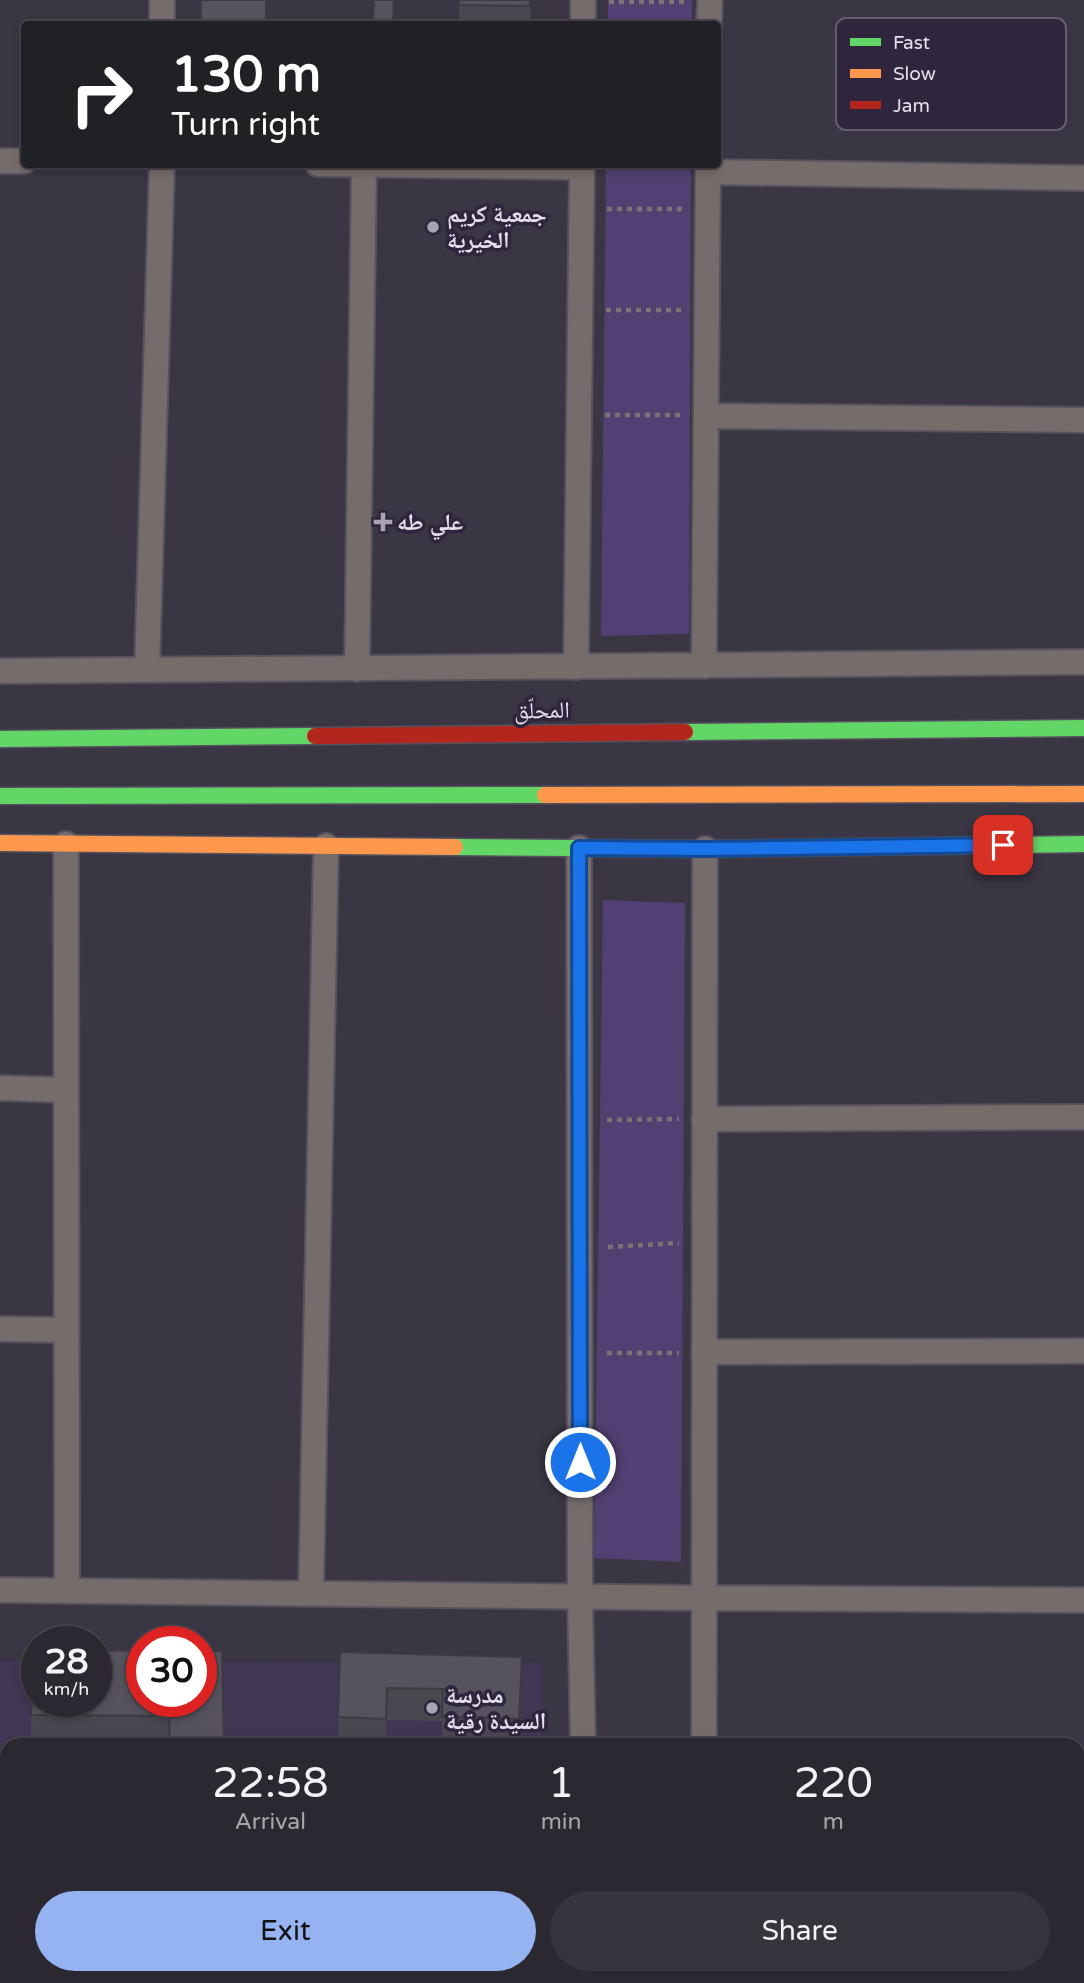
<!DOCTYPE html>
<meta charset="utf-8">
<style>
:root{--surface:#2c2832;--page:#38343e;--text:#f1f3f6;--muted:#a6a6ac;--line:#48444d;--accent:#95b2f1}
body{margin:0;font-family:"Varela Round","Noto Naskh Arabic",sans-serif;background:var(--page);color:var(--text);height:100vh;display:flex;flex-direction:column;font-size:26px;white-space:nowrap}
*{box-sizing:border-box;margin:0}
p{font-size:23px;color:var(--muted)}
.icon{flex:none;width:38px;height:38px;fill:none;stroke:currentColor;stroke-width:2;stroke-linecap:round;stroke-linejoin:round}
.map{position:relative;flex:1;overflow:hidden}
.side{position:absolute;left:0px;top:1738px;width:1085px;height:247px;display:flex;flex-direction:column;background:var(--surface);border-radius:21px 21px 0 0;box-shadow:0 4px 10px #0003,0 0 0 2px var(--line)}
.side>*{flex:none}
.top-card{position:absolute;left:21px;top:21px;width:700px;height:147px;border-radius:7px;box-shadow:0 4px 10px #0003,0 0 0 2px var(--line);background:#202124;color:#fff;overflow:hidden}
.speed{position:absolute;left:21px;top:1626px;display:flex;gap:14px;font-size:35px;font-weight:700;text-align:center}
.speed>*{display:grid;place-content:center;width:91px;height:91px;border-radius:50%;background:var(--surface);box-shadow:0 4px 10px #0003,0 0 0 2px var(--line);line-height:1}
.speed small{font-size:18px;font-weight:400}
.speed .limit{border:10px solid #d22;background:#fff;color:#111}
.pin{position:absolute;display:grid;place-items:center;width:60px;height:60px;color:#fff;margin:-30px;border-radius:14px;box-shadow:0 4px 10px #0006}
.me{position:absolute;width:77px;margin:-38px;rotate:0deg;stroke-linejoin:round;filter:drop-shadow(0 0 5px #0008)}
.turn{display:flex;align-items:center;gap:24px;height:147px;padding:0 35px;font-size:32px}
.turn .icon{width:91px;height:91px;stroke-width:2.5}
.turn b{display:block;font-size:49px;line-height:60px}
.eta{display:flex;justify-content:space-evenly;align-items:center;height:119px;text-align:center}
.eta b{font-size:42px;font-weight:600;line-height:49px}
.cta{display:flex;gap:14px;margin-top:auto;padding:14px 35px}
.cta a{flex:1;height:80px;border-radius:42px;background:var(--accent);color:#111;font-size:28px;font-weight:600;line-height:80px;text-align:center}
.cta a+a{background:var(--page);color:var(--text)}
.map>svg:first-child{display:block}
.built{fill:#413653}
.green{fill:#534073}
.lines{fill:none;stroke-linecap:round;stroke-linejoin:round}
.street-casing{stroke:#56525e;stroke-width:28}
.fast-casing{stroke:#56525e;stroke-width:19}
.slow-casing{stroke:#56525e;stroke-width:19}
.jam-casing{stroke:#56525e;stroke-width:19}
.path{stroke:#7c7375;stroke-width:4.5;stroke-dasharray:5 5;stroke-linecap:butt}
.street{stroke:#776c6c;stroke-width:24}
.fast{stroke:#63d668;stroke-width:16}
.slow{stroke:#ff974d;stroke-width:16}
.jam{stroke:#b3261e;stroke-width:16}
.wall{fill:#4b4751}
.shaded-wall{fill:#3d3a42}
.building{fill:#57535e;stroke:#3d3a42;stroke-width:2}
.route-casing{stroke:#114b97;stroke-width:18}
.route{stroke:#1a73e8;stroke-width:12}
.poi-dot{fill:#a8a4b3;stroke:#2f263e;stroke-width:2.5}
.labels{text-anchor:middle;stroke-width:7;stroke-linejoin:round;paint-order:stroke}
.poi-label{font-size:23px;font-weight:bold;fill:#e4dfef;stroke:#2f263e;text-anchor:start}
.street-label{font-size:23px;fill:#e4dfef;stroke:#2f263e}
.key{fill:#2f263e;stroke:#655e73;stroke-width:2}
.key-label{font-size:19px;fill:#e4dfef}
</style>
<div class="map">
<svg width="1084" height="1983" viewBox="0 0 1084 1983">
<rect width="100%" height="100%" fill="#3a3643"/>
<path class="built" d="M0,1661H37V1701H201V1662L542,1663L541,1745H7V1851L0,1852Z"/>
<path class="green" d="M608,0H692V24H608Z
M606,165H691L689,634L601,636Z
M603,900L685,903L681,1562L594,1558Z"/>
<g class="lines">
<g class="street-casing">
<path id="street" d="M162,24V0
M583,24V0
M709,24L710,0
M0,161H24
M318,164L582,167
M708,172L1084,178
M706,416L1084,420
M704,666L708,164
M576,667L582,164
M357,669L364,165
M147,670L162,164
M0,671L1084,662
M66,844L67,1590
M579,848L580,1597L583,1745
M0,1088L65,1090
M704,1119L1084,1117
M0,1329L66,1330
M704,1352L1084,1351
M0,1590L704,1598L1084,1600
M311,1594L326,846
M704,1745L705,849
M1078,1800H1084
M0,1877H7
M72,1978V1983
M331,1978L333,1983
M782,1978L789,1983
M593,1983L597,1978"/>
</g>
<g class="fast-casing">
<path id="fast" d="M685,732L1084,728
M0,739L315,736
M0,796L545,795
M455,847L705,849L1084,844"/>
</g>
<g class="slow-casing">
<path id="slow" d="M545,795L1084,794
M0,843L455,847"/>
</g>
<g class="jam-casing">
<path id="jam" d="M315,736L685,732"/>
</g>
<path class="path" d="M609,2H684
M607,209H682
M606,310H681
M605,415H680
M607,1120L679,1119
M608,1247L679,1243
M607,1353H679"/>
<use href="#street" class="street"/>
<use href="#fast" class="fast"/>
<use href="#slow" class="slow"/>
<use href="#jam" class="jam"/>
</g>
<path class="wall" d="M459,0H531L530,24H459Z
M96,1650L224,1745H31V1715Z
M340,1652L522,1689L520,1745H442V1721L387,1720L386,1745H338Z"/>
<path class="shaded-wall" d="M522,1657V1689L519,1745V1719Z
M387,1688V1720L386,1745V1719Z"/>
<path class="building" d="M201,0H266V24H201Z
M374,0H394L393,24H373Z
M459,0H530V6L459,5Z
M34,1650H37V1701H96V1650L142,1651V1701H201V1651H222L224,1745H170L169,1716L31,1715Z
M340,1652L522,1657L519,1719L442,1716L443,1689L387,1688L386,1719L338,1717Z
M301,1740V1745H241V1744Z"/>
<g class="lines">
<g class="route-casing">
<path id="route" d="M580,1462L579,848L705,849L1003,845"/>
</g>
<use href="#route" class="route"/>
</g>
<g class="poi-dot">
<circle cx="433" cy="227" r="7"/>
<path d="M379.5 511.5h7v7h7v7h-7v7h-7v-7h-7v-7h7z"/>
<circle cx="432" cy="1708" r="7"/>
</g>
<g class="labels">
<g class="poi-label">
<text x="447" y="222">جمعية كريم<tspan x="447" dy="26">الخيرية</tspan></text>
<text x="397" y="530">علي طه</text>
<text x="446" y="1703">مدرسة<tspan x="446" dy="26">السيدة رقية</tspan></text>
</g>
<g class="street-label">
<text transform="translate(542 710) rotate(-1)" y="8">المحلّق</text>
</g>
</g>
<rect x="836" y="18" width="230" height="112" rx="10" class="key"/>
<rect x="850" y="38" width="31" height="8" fill="#63d668"/>
<rect x="850" y="69" width="31" height="9" fill="#ff974d"/>
<rect x="850" y="101" width="31" height="8" fill="#b3261e"/>
<g class="key-label">
<text x="893" y="49">Fast</text>
<text x="893" y="80">Slow</text>
<text x="893" y="112">Jam</text>
</g>
</svg>
<div class="speed"><div>28<small>km/h</small></div><div class="limit">30</div></div>
<div class="pin" style="left:1003px;top:845px;background:#d93025"><svg class="icon" aria-label="arrive" viewBox="0 0 24 24"><path d="M6 21V4h12l-3 4 3 4H6"/></svg></div>
<svg class="me" style="left:580px;top:1462px" viewBox="-20 -20 40 40"><circle r="17" fill="#1a73e8" stroke="#fff" stroke-width="3"/><path d="M0-11L8 9 0 5-8 9z" fill="#fff"/></svg>
<div class="top-card">
<div class="turn"><svg class="icon" aria-label="right" viewBox="0 0 24 24"><path d="M7 20v-9h11M14 6l5 5-5 5"/></svg><div><b>130 m</b>Turn right</div></div>
</div>
<section class="side">
<div class="eta">
<div><b>22:58</b><p>Arrival</p></div>
<div><b>1</b><p>min</p></div>
<div><b>220</b><p>m</p></div>
</div>
<div class="cta"><a>Exit</a><a>Share</a></div>
</section>
</div>
